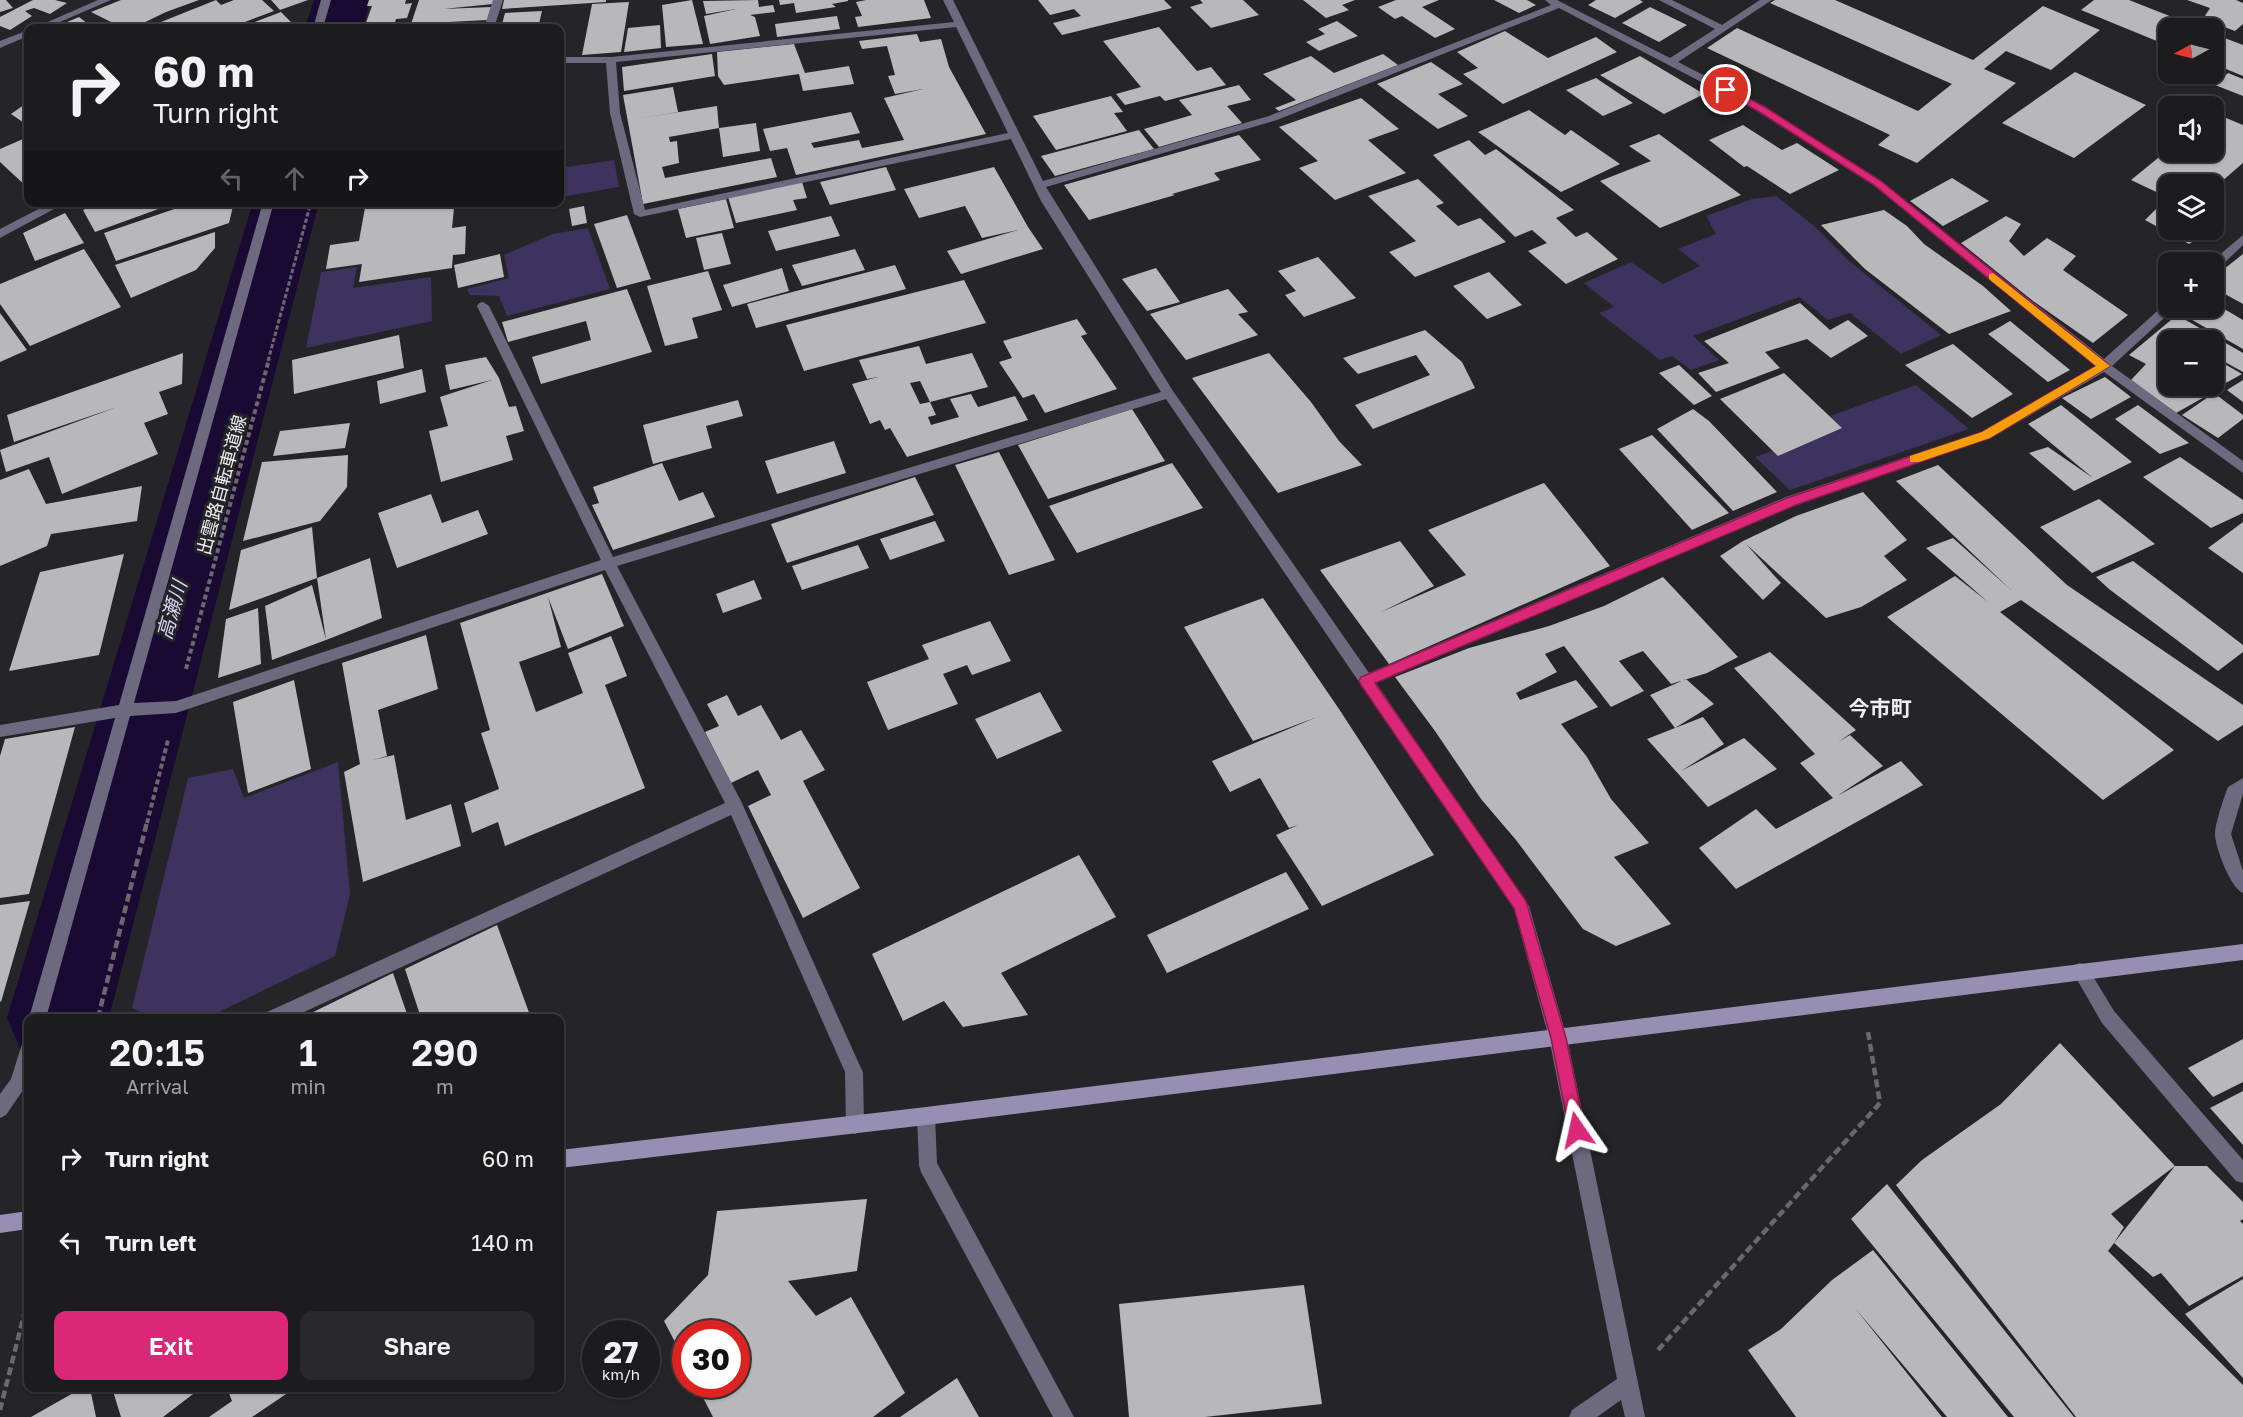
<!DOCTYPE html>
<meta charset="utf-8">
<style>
:root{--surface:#1c1b1e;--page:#29282b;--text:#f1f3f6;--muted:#a0a1a4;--line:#3a393c;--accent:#db2777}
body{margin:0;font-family:"Golos Text","Noto Sans JP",sans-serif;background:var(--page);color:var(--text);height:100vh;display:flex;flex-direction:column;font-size:22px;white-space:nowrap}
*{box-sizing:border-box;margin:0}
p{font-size:20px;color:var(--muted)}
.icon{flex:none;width:33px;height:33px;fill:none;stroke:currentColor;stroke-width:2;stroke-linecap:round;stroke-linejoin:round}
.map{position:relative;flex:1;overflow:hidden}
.side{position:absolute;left:24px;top:1014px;width:540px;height:378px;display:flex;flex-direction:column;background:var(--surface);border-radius:12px;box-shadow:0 2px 4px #0004,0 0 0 2px var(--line)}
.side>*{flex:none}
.guide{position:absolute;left:24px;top:24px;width:540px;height:183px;border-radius:12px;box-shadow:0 2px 4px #0004,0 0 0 2px var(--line);background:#1c1b1e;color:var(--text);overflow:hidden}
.needle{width:39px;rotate:263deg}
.buttons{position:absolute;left:2158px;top:18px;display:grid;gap:12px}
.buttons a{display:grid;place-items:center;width:66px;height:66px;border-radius:12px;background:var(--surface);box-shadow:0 2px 4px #0004,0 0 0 2px var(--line);font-size:30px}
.speed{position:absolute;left:582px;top:1320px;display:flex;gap:12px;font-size:30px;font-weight:700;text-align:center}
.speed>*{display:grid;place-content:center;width:78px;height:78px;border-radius:50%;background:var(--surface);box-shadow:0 2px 4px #0004,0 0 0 2px var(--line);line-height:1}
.speed small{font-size:15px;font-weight:400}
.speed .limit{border:9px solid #d22;background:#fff;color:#111}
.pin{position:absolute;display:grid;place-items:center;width:51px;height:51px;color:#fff;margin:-26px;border:3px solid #fff;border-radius:50%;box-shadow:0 2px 6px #0007}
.me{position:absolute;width:66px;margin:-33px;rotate:349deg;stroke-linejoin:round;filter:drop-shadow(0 0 4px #0008)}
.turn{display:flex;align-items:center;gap:21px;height:126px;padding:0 30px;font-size:27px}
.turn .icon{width:78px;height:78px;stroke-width:2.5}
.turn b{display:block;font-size:42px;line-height:51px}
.lanes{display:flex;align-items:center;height:57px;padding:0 30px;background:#0003;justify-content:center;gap:30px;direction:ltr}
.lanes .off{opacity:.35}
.eta{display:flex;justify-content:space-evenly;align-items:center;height:102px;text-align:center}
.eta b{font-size:36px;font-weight:600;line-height:42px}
.action{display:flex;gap:12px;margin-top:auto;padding:12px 30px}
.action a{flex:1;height:69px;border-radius:12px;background:var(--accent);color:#fff;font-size:24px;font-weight:600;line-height:69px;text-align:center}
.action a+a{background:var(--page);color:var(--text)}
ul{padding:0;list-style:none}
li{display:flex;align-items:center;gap:18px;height:84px;padding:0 30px}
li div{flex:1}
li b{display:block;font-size:22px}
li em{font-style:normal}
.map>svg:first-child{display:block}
.green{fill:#3e325e}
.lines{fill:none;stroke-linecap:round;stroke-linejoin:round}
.river{fill:#190a33;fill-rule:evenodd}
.building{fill:#b8b7bc;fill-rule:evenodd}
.path-far2{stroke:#69686c;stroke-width:3;stroke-dasharray:4.5 2;stroke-linecap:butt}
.path-far1{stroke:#69686c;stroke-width:4;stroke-dasharray:5 3;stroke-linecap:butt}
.path{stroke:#69686c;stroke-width:4.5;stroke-dasharray:8 4;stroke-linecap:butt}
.street{fill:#6d697e;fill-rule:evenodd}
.secondary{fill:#978fb2;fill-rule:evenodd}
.route{fill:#db2777;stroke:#8e194d;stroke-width:1.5}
.slow{fill:#f59e0b}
.labels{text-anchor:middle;stroke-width:6;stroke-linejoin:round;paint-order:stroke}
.street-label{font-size:18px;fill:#efeef1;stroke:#252428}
.water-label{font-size:20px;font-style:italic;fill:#dad4f3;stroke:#252428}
.quarter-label{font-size:21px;font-weight:bold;fill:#efeef1;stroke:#252428}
</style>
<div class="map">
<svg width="2243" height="1417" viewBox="0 0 2243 1417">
<rect width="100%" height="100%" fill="#252428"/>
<path class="green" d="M614,160L619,187L560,197V168Z
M1776,196L1813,225L1849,261L1941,335L1901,354L1850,313L1828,320L1799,297L1693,336L1719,360L1691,370L1672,356L1660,360L1599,313L1614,307L1584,283L1631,262L1663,284L1700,266L1678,249L1716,234L1706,216L1752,199Z
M588,228L610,289L507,316L499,296L470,295L467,289L509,278L504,255L552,234Z
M357,267L353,288L431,277L432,321L306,348L321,272Z
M1916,385L1969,429L1790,490L1755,457L1841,427L1830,416Z
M338,762L350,894L335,956L206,1018H156L132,1008L188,778L233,769L244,798Z"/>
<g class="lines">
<path class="river" d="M314,0H370L363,28H305Z
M253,202H319L109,1018H28V1055L22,1053L7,1018Z"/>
</g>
<path class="building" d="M0,0H6L13,8L0,12Z
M33,0H55L67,3L50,14L34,8L25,11L32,16L10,30L0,26V17Z
M121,0H199L166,12L133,28H123L91,12Z
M216,0L221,5L234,0H262L274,11L229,28H146Z
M271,0H308L280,10Z
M369,0H406L405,4L412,3L407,18L396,19L393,28H364L372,6H367Z
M419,0H494L493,4L443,9L491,7L487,20L411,24Z
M504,0H606V2L502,9Z
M692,0L703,44L666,47L662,5Z
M758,0L759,7L773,5L775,12L750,15L755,17L760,36L710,44L704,16L736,9L706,14L703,1Z
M779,0H848V1L832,4L836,7L796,13L794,3L780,5Z
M866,0H924L931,18L858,27L855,17L862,16L856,2Z
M1038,0H1164L1172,8L1062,35L1053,23L1081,16L1074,9L1050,15Z
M1200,0H1243L1259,15L1211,28L1190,7L1203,3Z
M1303,0H1355L1342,5L1349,10L1326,18Z
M1396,0H1439L1422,7L1455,29L1435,38L1402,16L1395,19L1378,7Z
M1494,0H1527L1536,5L1519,13Z
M1596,0H1640L1643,2L1615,18L1588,5Z
M1775,0H1835L1973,60L2043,6L2100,30L2051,70L2006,51L1984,69L2016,83L1917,163L1878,145L1890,135L1707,48L1737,28L1918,111L1952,84L1770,3Z
M2094,0H2129L2200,28H2169V46L2081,10Z
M2187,0H2236L2243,3V24L2235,31L2203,19L2210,8Z
M629,2L621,52L582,55L592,4Z
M1650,7L1687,25L1659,42L1622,23Z
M542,11L538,28H501L505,13Z
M281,12L291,22L273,28H239Z
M837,16L840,29L777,37L775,24Z
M79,17L93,28H53Z
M1337,21L1358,36L1319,51L1306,42L1325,34L1318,29Z
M476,24L474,28H452L453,25Z
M437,25L436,28H402V27Z
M660,25L661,48L624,52L628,28Z
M1159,27L1197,71L1211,67L1226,85L1165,101L1160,96L1125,105L1116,94L1141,87L1103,41Z
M1505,31L1548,58L1596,37L1617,52L1503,104L1463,74L1478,68L1457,52Z
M917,34L920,42L941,39L949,67L986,134L796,175L787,148L770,151L763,129L851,112L860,133L811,143L814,148L859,140L862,148L904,140L884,98L923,89L895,94L888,76L895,75L887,46L862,49L859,41Z
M2214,34L2243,45V76L2214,64Z
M794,44L805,73L849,66L854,84L803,91L799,74L724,85L718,76L717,52Z
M712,54L715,76L624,91L622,67Z
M1383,54L1398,65L1279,111L1275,108L1296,100L1263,74L1311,56L1334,73Z
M1640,56L1704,94L1664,114L1600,75Z
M1431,62L1463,84L1438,94L1468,116L1438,129L1377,84Z
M2075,72L2146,105L2074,158L2002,123Z
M2228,73L2243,79V96L2215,85Z
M1596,78L1633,103L1603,116L1566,90Z
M1239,85L1251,100L1227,106L1242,123L1159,147L1144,129L1192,115L1179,100Z
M673,87L678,112L635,119L717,106L719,128L669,137L670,142L677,141L679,163L662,167L665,178L771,158L777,177L643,204L623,95Z
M1111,96L1123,112L1114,113L1127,131L1056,150L1033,116Z
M1361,98L1399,129L1368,140L1406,173L1335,200L1299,168L1318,161L1279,127Z
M28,102V124L27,125L11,114Z
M1529,110L1565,135L1571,130L1620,164L1561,192L1478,132Z
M2214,113L2243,125V163L2214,188V184H2169V198L2131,180L2169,149V152H2214Z
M756,123L760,151L723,157L719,128Z
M1743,125L1782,150L1797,143L1839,170L1790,194L1747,166L1744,167L1709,140Z
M1139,130L1154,149L1055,176L1041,156Z
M1659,134L1741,195L1660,228L1600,181L1651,161L1629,146Z
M1239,135L1261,160L1214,173L1220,180L1172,194L1175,195L1089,220L1064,185Z
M23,139L28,144V188L0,162V149Z
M1469,140L1485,155L1496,149L1574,210L1556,218L1576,237L1587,232L1618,259L1566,284L1528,251L1547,243L1532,230L1515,237L1433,155Z
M886,167L896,190L830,205L820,182Z
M994,167L1028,227L1043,249L961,274L947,251L1018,230L982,238L965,206L919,218L904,189Z
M1952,178L1989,201L1943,226L1910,201Z
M1418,179L1444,203L1436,206L1458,226L1480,218L1506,242L1415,277L1389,252L1416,241L1368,196Z
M802,182L807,198L793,200L797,210L736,223L728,197Z
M726,199L734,228L686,238L678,209Z
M100,202H175V203L95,232L83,210Z
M195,202H234L229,223L116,261L104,233Z
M366,202H445V208H454L452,228L466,226L465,254L453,255L452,268L359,282L362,264L326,269L330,245L359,241Z
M2162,203L2169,207V230H2210L2189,244L2145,220Z
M584,206L587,223L572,226L569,209Z
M1884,210L1907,226L1924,244L1983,286L2011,311L1949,334L1865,269L1821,225Z
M65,213L84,243L35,261L23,233Z
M627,215L651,279L617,288L594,224Z
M831,216L840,236L776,251L768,231Z
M2006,216L2021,224L2009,241L2024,256L2047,238L2076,256L2063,270L2128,315L2093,343L2033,301L1961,243Z
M215,232V248L196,270L131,298L115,265Z
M722,233L731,264L704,270L696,238Z
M84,249L121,307L30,346L0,304V284Z
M855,249L865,270L802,286L792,265Z
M500,254L504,277L458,288L454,265Z
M2243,254V304L2214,288V277Z
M1318,257L1356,298L1304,317L1285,295L1296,291L1278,271Z
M895,265L906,289L756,328L747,304Z
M782,268L789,291L732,307L723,285Z
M1156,268L1180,302L1147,311L1122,279Z
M708,271L722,310L692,318L698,338L665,346L647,286Z
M1489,272L1522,305L1487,319L1453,286Z
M964,280L986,323L804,371L786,325Z
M627,289L652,352L541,384L532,357L591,340L586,321L508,342L502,322Z
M1228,289L1248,312L1238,314L1258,335L1186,360L1150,314Z
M1800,303L1830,330L1848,320L1868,336L1831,358L1807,339L1765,352L1780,368L1716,392L1698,373L1729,363L1704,341Z
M2214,303L2243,320V349L2180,313L2188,308H2214Z
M0,313L27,350L0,362Z
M2177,315L2243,353V372L2214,356V340H2169V386H2192L2208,395L2176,413L2131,380L2146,364L2129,355Z
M1077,319L1087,334L1081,336L1117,389L1045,413L1034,394L1023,398L999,362L1012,358L1003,341Z
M2010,321L2070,370L2048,382L1988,334Z
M1425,330L1462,362L1475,388L1373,429L1355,405L1430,375L1416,355L1358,374L1343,358Z
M399,335L404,368L294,394L292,360Z
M1953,344L2013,394L1972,418L1905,365Z
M919,346L926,364L972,353L988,387L930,402L936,415L928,417L931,425L959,417L950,399L971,394L978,407L1015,396L1028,420L907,457L890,428L885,430L880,420L870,424L852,384L878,377L867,379L859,360ZM920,381L930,402L920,404L910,383Z
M183,353L182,384L159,392L168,414L144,423L158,454L62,494L49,457L6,472L0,450L117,407L14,442L7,415Z
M1269,353L1311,402L1339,441L1362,465L1278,493L1192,378Z
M486,357L499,378L509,407L516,406L524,431L506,436L513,460L441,482L429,431L448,426L440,397L492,380L450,390L445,365Z
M2214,358L2242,374L2224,384L2214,378Z
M1679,365L1712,396L1694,405L1659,373Z
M422,369L426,392L380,404L377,381Z
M1784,373L1842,428L1778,456L1720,399Z
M2105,377L2131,397L2091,419L2062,398Z
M2243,380V402L2227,390Z
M2214,393L2243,415V419L2218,438L2182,415Z
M738,400L743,416L706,426L712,448L653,464L643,425Z
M2061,405L2132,462L2074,491L2029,453L2048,447L2093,478L2028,424Z
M2138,405L2189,443L2160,454L2115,419Z
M1132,409L1165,461L1048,499L1018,445Z
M1693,409L1709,421L1777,492L1733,511L1657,429Z
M350,423L345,448L273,456L280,431Z
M1652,435L1729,513L1692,530L1619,449Z
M834,441L846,473L777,494L765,461Z
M999,452L1055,560L1009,575L955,465Z
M348,455L347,487L320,521L243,541L262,462Z
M2180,457L2243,500V513L2211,528L2143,477Z
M662,463L679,501L703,492L715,517L613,550L592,505L599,503L593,487Z
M1172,463L1203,508L1077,553L1049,506Z
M1938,465L2067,585L2243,705V725L2218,741L2021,600L2000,612L2174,750L2103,800L1887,617L1955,576L1988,602L1926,548L1953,538L2011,590L1896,481Z
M29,469L46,504L142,486L137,521L51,534L47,546L0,566V480Z
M915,477L934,515L787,563L771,524Z
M1544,483L1610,566L1389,664L1320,570L1400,541L1434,586L1381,612L1466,575L1428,530Z
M1863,492L1907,540L1884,556L1907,580L1861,607L1826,618L1746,544L1781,583L1763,600L1720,556L1743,541L1796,516Z
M431,494L442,523L478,510L488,534L397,568L378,513Z
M2099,499L2155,544L2092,573L2040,527Z
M935,521L945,541L890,560L880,539Z
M2243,522V573L2208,548Z
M312,527L317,578L229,610L241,550Z
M858,545L869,568L802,590L792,566Z
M124,554L99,655L9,671L40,572Z
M370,558L382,618L326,640L317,578Z
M2133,561L2243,645V652L2218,671L2109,589L2096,577Z
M602,574L624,626L568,649L548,597L561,647L519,662L536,712L583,693L568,653L611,636L627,676L605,685L645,788L505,846L498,822L472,833L464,803L499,789L481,733L490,730L460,623Z
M1663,577L1738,657L1707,673L1671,684L1643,651L1619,661L1644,691L1611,707L1564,646L1545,654L1557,672L1516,693L1520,700L1576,680L1598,707L1561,724L1587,757L1611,799L1649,843L1614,857L1671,924L1616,946L1583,929L1516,840L1481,799L1435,731L1395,677L1469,648L1549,626L1604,606Z
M754,580L762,599L723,613L716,594Z
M312,585L326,640L272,660L265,606Z
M1263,598L1339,709L1434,855L1322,906L1276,835L1298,825L1289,828L1260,778L1230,792L1212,761L1317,717L1253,741L1184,627Z
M258,608L261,664L218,678L226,619Z
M990,621L1011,661L972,675L967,665L943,674L958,704L888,730L867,682L929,659L922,645Z
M426,635L438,689L378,710L387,756L373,760L394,755L406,820L451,804L461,846L363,882L344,772L360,764L342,663Z
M1770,652L1856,730L1838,742L1850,735L1883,766L1837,796L1901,761L1923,785L1736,889L1699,848L1756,809L1776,829L1833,798L1800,763L1815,754L1734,668Z
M1686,679L1714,704L1675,728L1650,695Z
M294,680L311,769L248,793L233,702Z
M1040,692L1062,731L997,759L975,719Z
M727,695L738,716L761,705L781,740L801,730L825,770L803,781L860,888L803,918L748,806L771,795L758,770L731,783L705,732L719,726L707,704Z
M1703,717L1724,744L1681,771L1744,738L1777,769L1708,807L1647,739Z
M75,727L29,894L0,898V756L5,739Z
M1079,855L1116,917L1001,973L1028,1015L963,1027L944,1001L903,1021L872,954Z
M1286,872L1309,909L1167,973L1147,935Z
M30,901L1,1002L0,1001V905Z
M497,925L531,1018H421L405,969Z
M393,973L407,1014L399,1018H301Z
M2243,1039V1082L2213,1097L2188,1068Z
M2060,1043L2175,1166L2111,1214L2124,1227L2114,1243L2175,1166H2207L2243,1202V1219L2240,1221L2243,1224V1276L2189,1306L2161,1273L2153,1277L2114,1243L2108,1251L2243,1385V1417H2076L1896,1185L1922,1160L2001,1104Z
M2243,1091V1145L2210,1108Z
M1887,1184L2074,1417H2014L1851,1219Z
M867,1199L857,1271L788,1281L816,1316L851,1297L905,1393L873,1417H713L696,1384H736V1334H686V1363L664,1321L708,1275L717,1211Z
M1873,1250L2008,1417H1947L1855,1308L1942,1417H1796L1748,1350L1781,1329L1832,1280Z
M2243,1279V1378L2185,1314Z
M1304,1285L1322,1404L1205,1417H1129L1119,1304Z
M957,1378L979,1417H900Z
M82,1388H90L96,1417H31Z
M112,1388H201L163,1417H121Z
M227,1388H295L252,1417H209L232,1401Z"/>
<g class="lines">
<path class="path-far2" d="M268,361L311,202"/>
<path class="path-far1" d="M186,669L269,359
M147,823L168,740"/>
<path class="path" d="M98,1018L147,822
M1658,1350L1880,1103L1868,1032
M0,1410L28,1299"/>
<path class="street" d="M98,0H111L46,28H34Z
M321,0H331L323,28H313Z
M493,0H503L494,28H484Z
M943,0H953L1043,181L1269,116L1551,5L1545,0H1557L1670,58L1715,29L1659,0H1672L1722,25L1760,0H1772L1678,62L1765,107L1881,181L2104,359L2165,304L2169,303V308H2175L2112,366L2243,461V473L2104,372L1991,438L1796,505L1376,683L1529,906L1567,1038L1645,1417H1625L1621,1400L1597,1417H1569L1572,1410L1617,1379L1549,1038L1514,909L1166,399L617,566L741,801L860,1066L863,1072L864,1125L861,1131L855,1134L849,1131L846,1125L845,1072L731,815L291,1018H265L267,1012L725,803L605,570L176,713L130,716L46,1018H29L115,718L0,737V725L119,705L263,202H274L134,703L176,701L601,560L477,306L479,303L483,302L489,306L613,557L1161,392L1041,201L1011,139L640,217L634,214L610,113L606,63H560V57H611L954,22ZM1559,8L1757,111L1873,185L2095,366L1981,432L1786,497L1369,673L1173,391L1046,187L1277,120ZM956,27L1008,133L645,210L620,113L616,62Z
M28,30V36L0,48V41Z
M52,202H67L0,238V229Z
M2243,235V245L2218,269L2214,270V262H2211Z
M2243,778V794L2231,834L2243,871V893C2231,889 2215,847 2215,834C2215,824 2224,797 2228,787Z
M2080,963L2086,965L2114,1011L2243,1160V1183L2236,1181L2102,1023L2072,971L2074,965Z
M28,1041V1083L6,1115L0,1118V1094L11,1079L22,1044Z
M926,1107L932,1110L935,1116L937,1163L1074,1417H1053L921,1172L919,1165L917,1116L920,1110Z"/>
<path class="secondary" d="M2243,944V960L926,1125L560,1168V1150L926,1107Z
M28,1211V1229L0,1233V1215Z"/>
</g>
<path class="route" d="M1722,88H1729L1765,107L1881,181L2110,366L1990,438L1796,505L1375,683L1526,901L1566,1038L1585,1130L1583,1136L1577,1138L1571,1136L1569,1130L1551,1038L1514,908L1361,685L1359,681L1361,677L1787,498L1982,432L2096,366L1874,185L1758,111L1722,92Z"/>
<path class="slow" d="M1993,273L2110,366L1990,438L1919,462H1910V456L1982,432L2096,366L1989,279V274Z"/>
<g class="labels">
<g class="street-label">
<text transform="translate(222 485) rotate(-75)" y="6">出雲路自転車道線</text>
</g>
<g class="water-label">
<text transform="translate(172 610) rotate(-74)" y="7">高瀬川</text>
</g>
<g class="quarter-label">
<text x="1880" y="716">今市町</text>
</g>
</g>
</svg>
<div class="buttons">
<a><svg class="needle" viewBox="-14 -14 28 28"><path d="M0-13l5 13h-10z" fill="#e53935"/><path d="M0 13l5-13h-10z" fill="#a0a1a4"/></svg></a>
<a><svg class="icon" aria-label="sound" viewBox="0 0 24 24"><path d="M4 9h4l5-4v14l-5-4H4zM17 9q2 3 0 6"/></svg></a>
<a><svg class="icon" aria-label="layers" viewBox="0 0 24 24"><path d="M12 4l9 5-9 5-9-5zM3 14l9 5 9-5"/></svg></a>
<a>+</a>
<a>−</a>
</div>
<div class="speed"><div>27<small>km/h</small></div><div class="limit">30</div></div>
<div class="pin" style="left:1726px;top:90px;background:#d93025"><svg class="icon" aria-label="arrive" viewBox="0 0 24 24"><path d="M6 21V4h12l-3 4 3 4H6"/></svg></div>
<svg class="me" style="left:1577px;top:1130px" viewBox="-20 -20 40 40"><path d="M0-17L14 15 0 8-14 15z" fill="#db2777" stroke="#fff" stroke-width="4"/></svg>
<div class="guide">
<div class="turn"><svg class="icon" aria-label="right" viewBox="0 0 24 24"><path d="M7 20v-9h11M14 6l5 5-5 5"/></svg><div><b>60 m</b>Turn right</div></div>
<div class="lanes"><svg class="icon off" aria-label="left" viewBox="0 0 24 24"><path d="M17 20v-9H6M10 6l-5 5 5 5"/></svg><svg class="icon off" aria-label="ahead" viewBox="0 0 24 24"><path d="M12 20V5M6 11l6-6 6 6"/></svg><svg class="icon" aria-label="right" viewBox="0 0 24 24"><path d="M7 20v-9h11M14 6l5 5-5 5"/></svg></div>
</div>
<section class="side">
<div class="eta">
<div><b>20:15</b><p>Arrival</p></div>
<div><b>1</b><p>min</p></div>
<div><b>290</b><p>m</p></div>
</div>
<ul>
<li><svg class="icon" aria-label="right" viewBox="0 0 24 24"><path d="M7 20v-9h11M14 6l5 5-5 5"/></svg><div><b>Turn right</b></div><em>60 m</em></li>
<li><svg class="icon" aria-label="left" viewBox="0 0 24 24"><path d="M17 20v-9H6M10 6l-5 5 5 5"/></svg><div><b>Turn left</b></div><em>140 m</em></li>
</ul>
<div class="action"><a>Exit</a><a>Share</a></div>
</section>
</div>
